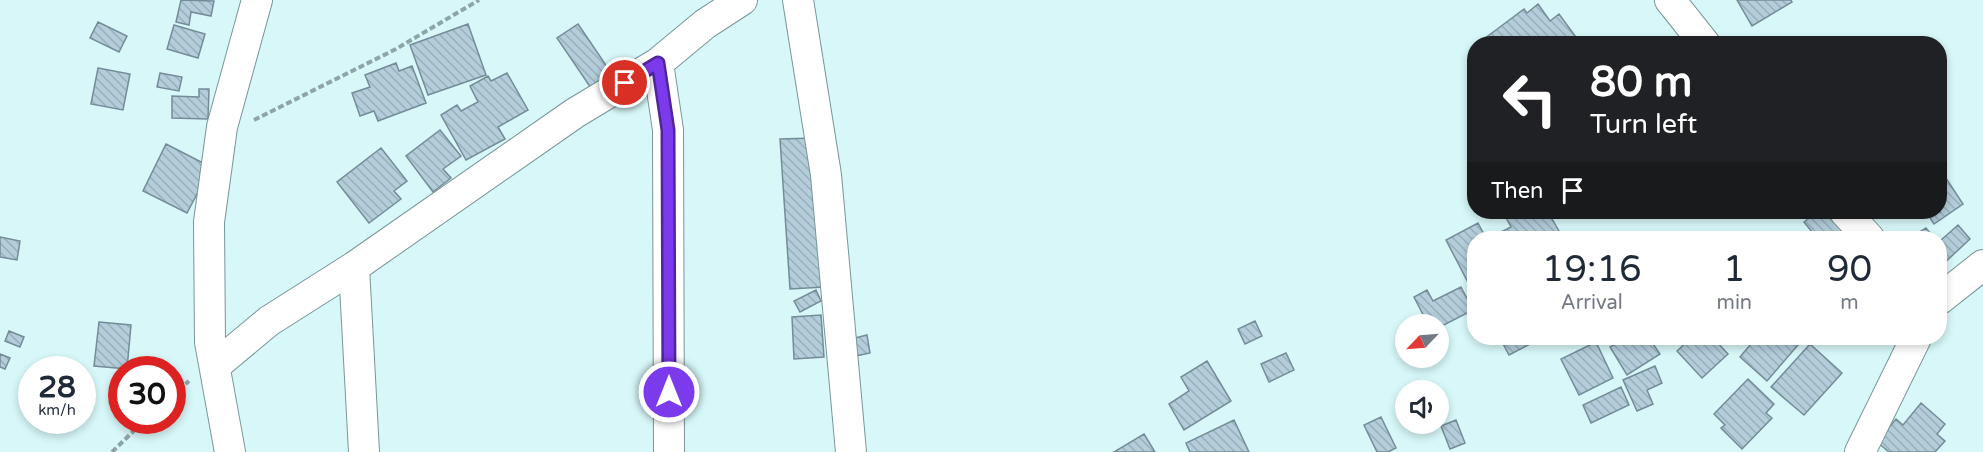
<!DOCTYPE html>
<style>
:root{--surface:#fff;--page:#f6f6f7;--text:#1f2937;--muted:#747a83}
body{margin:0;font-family:"Varela Round",sans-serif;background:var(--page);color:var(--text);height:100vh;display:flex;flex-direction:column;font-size:22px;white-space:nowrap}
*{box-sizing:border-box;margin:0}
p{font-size:20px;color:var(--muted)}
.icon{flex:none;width:33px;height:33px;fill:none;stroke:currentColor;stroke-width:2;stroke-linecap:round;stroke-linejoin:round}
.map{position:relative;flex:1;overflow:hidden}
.sheet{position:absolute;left:1467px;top:231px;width:480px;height:114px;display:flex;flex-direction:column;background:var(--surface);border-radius:24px;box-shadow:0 3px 9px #0003}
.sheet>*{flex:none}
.guide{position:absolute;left:1467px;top:36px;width:480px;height:183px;border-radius:24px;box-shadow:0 3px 9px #0003;background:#202124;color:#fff;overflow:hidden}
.needle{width:39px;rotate:245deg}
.fabs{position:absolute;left:1395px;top:314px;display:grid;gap:12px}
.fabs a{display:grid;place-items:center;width:54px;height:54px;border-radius:50%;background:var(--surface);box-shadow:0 3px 9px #0003;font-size:30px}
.speed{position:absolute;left:18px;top:356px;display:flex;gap:12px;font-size:30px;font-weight:700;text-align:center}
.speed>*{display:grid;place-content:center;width:78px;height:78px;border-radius:50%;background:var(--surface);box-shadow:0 3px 9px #0003;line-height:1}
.speed small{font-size:15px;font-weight:400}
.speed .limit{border:9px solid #d22;background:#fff;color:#111}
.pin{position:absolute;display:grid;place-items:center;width:51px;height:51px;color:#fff;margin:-26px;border:3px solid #fff;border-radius:50%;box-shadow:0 2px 6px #0007}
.me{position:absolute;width:66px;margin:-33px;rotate:0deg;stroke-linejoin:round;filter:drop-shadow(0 0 4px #0008)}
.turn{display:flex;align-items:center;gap:21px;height:126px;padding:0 24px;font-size:27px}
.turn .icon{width:78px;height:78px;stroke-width:2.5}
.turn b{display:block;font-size:42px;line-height:51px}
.then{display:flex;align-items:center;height:57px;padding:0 24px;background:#0003;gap:12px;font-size:22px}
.eta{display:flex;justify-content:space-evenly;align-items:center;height:102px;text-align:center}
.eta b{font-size:36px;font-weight:600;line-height:42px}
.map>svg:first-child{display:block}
.building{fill:url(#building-back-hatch);stroke:#748c98;stroke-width:1.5}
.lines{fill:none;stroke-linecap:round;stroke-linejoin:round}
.street-casing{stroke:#799698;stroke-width:32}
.path{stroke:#8da5a6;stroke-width:4;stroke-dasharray:6 3;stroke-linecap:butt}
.street{stroke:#fff;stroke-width:30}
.route-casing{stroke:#51269a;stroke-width:15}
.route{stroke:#7c3aed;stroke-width:10}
</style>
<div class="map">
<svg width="1983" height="452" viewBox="0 0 1983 452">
<defs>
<pattern id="building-back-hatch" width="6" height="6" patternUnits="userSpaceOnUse" patternTransform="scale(1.5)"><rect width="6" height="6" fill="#b3cdda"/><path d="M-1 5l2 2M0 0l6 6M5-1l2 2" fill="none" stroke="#99b0bb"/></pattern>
</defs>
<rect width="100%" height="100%" fill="#d7f7f8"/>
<path class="building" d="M181,0L214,1L211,16L191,12L189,25L176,22Z
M1737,0H1791L1792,2L1752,26Z
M1538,4L1550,21L1559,14L1581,44H1481L1480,42L1524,9L1527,13Z
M98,22L127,36L119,52L90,38Z
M468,24L486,75L428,95L410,45Z
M578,24L616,80L595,94L557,38Z
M174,25L205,34L198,58L167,49Z
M396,63L399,71L412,66L426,103L378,121L374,111L360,116L352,93L370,87L365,75Z
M98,68L130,74L123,110L91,104Z
M160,73L182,77L179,91L157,87Z
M507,73L528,110L498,127L505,139L466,160L441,115L457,105L461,111L478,102L470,86L488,76L491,81Z
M199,89H209L208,119L172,118V96L199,97Z
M440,130L461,156L443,169L451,178L433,192L406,156Z
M814,138L824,287L790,289L780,139Z
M166,144L211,167L187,213L143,191Z
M381,148L407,181L394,191L401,199L369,223L337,182Z
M1940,169L1963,204L1934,224L1926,212H1940Z
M1503,212H1536L1537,213L1548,212L1563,238H1505L1501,232L1511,227Z
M1817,212H1830L1852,238H1817L1804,222Z
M1478,223L1486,238H1474V294L1446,240Z
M1958,225L1970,239L1941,266L1940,241Z
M1926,228L1934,238H1910Z
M0,237L20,241L17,260L0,257Z
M1461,287L1473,310L1438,328V324H1428L1414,297L1427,290L1433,301Z
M816,290L821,301L800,312L794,301Z
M821,315L824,357L794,359L792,317Z
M1255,321L1262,336L1245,344L1238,329Z
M99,322L131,325L127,369L94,366Z
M9,331L24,337L20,347L5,341Z
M867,335L870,353L851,357L847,340Z
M1500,338H1534L1536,341L1509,355Z
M1626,338H1649L1660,354L1627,375L1610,347Z
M1691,338H1713L1728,354L1702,378L1677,351Z
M1756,338H1804L1767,381L1740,357Z
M1596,342L1613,378L1579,395L1561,359Z
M1810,344L1842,373L1804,415L1771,387Z
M1286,353L1294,370L1269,382L1261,364Z
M0,354L10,358L5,369L0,367Z
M1207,361L1231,401L1184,430L1169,404L1189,391L1181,377Z
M1655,366L1662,383L1647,390L1653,404L1637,411L1623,380Z
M1748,379L1774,404L1766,413L1772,418L1742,449L1721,428L1725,425L1714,414Z
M1621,387L1629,405L1591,423L1583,405Z
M1921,403L1945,424L1937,434L1945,441L1935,452H1889L1877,442L1896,419L1903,425Z
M1381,417L1396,448L1388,452H1377L1364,425Z
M1234,420L1249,452H1190L1186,443Z
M1456,420L1465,443L1450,449L1441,426Z
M1144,434L1155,452H1114Z"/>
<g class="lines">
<g class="street-casing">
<path id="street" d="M798,0L826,175L851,452
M1670,0L1705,44
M658,63L668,130L669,452
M1845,212L1869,238
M354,267L364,452
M1940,299L1983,265
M215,366L269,321L354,267L575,113L658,63L705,24L742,0
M230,452L210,342L209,222L222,127L257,0
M1860,452L1916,338"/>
</g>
<path class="path" d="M254,120L396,49L479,0
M172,396L189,381
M112,452L145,420"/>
<use href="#street" class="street"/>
</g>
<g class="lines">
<g class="route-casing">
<path id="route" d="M625,83L658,63L668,130L669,392"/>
</g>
<use href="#route" class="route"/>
</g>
</svg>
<div class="fabs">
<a><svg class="needle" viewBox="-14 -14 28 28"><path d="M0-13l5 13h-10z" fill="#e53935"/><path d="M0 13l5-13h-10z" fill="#747a83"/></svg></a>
<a><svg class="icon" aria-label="sound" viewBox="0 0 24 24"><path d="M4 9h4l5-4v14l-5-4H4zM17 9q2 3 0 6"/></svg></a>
</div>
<div class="speed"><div>28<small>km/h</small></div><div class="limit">30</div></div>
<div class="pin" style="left:625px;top:83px;background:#d93025"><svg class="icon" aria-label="arrive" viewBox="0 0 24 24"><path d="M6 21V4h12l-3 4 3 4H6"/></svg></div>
<svg class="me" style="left:669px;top:392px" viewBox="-20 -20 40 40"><circle r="17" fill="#7c3aed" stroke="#fff" stroke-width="3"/><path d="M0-11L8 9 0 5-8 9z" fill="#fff"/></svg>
<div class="guide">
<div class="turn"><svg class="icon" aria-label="left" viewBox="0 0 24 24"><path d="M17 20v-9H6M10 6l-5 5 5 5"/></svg><div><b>80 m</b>Turn left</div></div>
<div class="then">Then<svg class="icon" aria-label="arrive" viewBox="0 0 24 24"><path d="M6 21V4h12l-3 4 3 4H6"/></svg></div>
</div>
<section class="sheet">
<div class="eta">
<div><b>19:16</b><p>Arrival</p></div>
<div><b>1</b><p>min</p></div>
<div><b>90</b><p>m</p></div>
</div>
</section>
</div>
